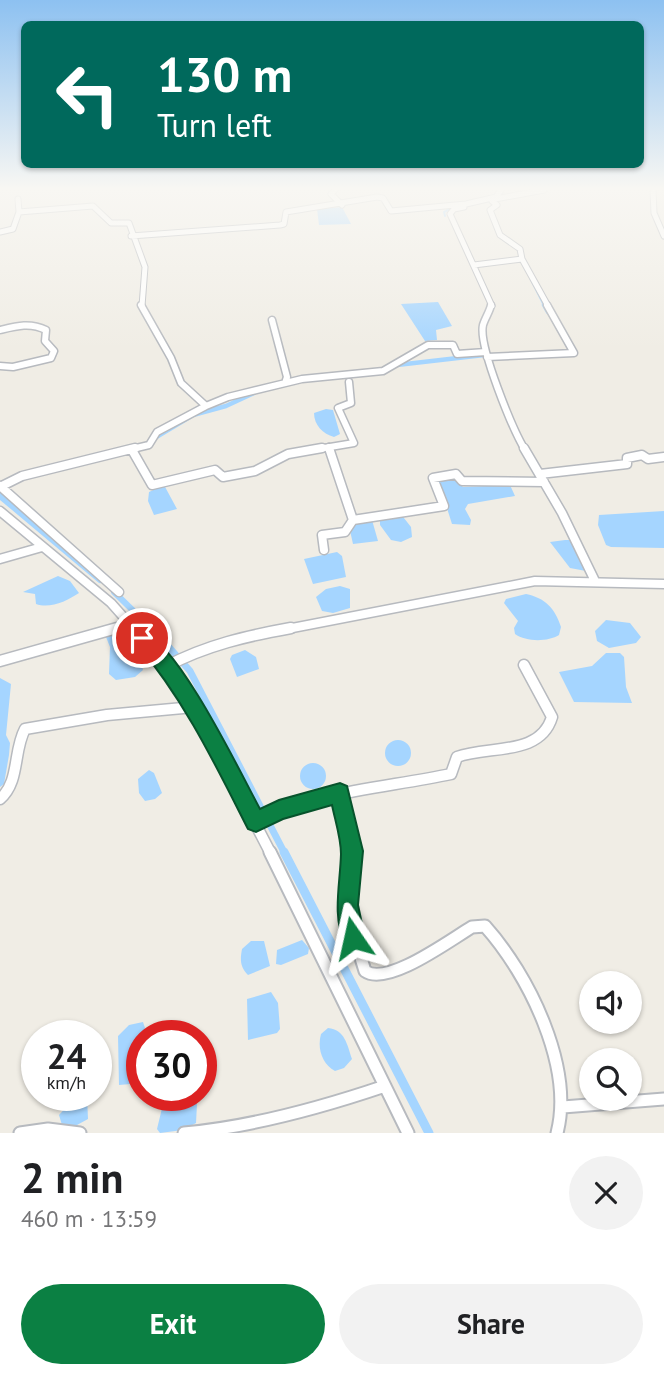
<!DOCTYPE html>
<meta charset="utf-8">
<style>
:root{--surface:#fff;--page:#f2f2f2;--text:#202124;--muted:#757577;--accent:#0b8043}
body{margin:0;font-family:"PT Sans",sans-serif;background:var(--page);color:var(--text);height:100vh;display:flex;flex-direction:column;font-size:26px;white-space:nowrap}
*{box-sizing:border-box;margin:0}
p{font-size:23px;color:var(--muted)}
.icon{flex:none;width:38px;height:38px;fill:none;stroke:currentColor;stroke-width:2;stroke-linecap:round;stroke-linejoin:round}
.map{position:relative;height:1133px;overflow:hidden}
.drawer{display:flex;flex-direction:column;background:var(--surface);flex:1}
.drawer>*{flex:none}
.guide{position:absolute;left:21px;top:21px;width:623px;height:147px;border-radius:10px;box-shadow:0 2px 5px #0004;background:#00695c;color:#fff;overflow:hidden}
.fabs{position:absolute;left:579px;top:971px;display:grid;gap:14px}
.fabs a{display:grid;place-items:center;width:63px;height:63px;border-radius:50%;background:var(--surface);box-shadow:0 2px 5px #0004;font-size:35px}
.speed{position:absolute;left:21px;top:1020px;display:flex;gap:14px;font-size:35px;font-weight:700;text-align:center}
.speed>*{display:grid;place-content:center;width:91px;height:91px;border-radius:50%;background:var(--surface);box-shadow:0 2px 5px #0004;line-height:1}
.speed small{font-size:18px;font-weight:400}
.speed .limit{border:10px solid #d22;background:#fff;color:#111}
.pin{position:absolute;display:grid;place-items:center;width:60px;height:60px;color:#fff;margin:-30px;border:4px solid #fff;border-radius:50%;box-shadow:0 2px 7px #0007}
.me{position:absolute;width:77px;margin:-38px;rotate:349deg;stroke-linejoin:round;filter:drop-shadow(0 0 5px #0008)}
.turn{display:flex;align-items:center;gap:24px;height:147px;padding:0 21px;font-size:32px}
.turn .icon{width:91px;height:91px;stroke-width:2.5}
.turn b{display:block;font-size:49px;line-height:60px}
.round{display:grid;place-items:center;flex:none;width:74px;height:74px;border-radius:37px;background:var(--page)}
.summary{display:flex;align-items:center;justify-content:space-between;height:119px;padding:0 21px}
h1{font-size:42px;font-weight:700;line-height:52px}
.primary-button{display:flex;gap:14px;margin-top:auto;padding:14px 21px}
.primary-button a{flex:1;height:80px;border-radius:42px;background:var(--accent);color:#fff;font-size:28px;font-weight:700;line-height:80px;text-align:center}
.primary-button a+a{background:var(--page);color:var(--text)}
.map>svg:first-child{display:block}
.water{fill:#a5d5ff}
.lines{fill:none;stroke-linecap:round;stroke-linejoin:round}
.stream{stroke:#a5d5ff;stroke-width:2}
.canal-far4{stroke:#a5d5ff;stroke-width:3.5}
.canal-far3{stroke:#a5d5ff;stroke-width:4.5}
.canal-far2{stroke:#a5d5ff;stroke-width:6}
.canal-far1{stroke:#a5d5ff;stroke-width:7}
.canal{stroke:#a5d5ff;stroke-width:9}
.minor-far4-casing{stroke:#b7babf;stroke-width:7}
.minor-far3-casing{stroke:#b7babf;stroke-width:9}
.minor-far2-casing{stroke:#b7babf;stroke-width:11}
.minor-far1-casing{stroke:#b7babf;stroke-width:13}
.minor-casing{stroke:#b7babf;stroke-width:15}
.minor-far4{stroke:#fff;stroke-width:5}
.minor-far3{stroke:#fff;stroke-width:6}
.minor-far2{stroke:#fff;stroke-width:8}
.minor-far1{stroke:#fff;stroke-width:10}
.minor{stroke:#fff;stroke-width:11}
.route{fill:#0b8043;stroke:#07532c;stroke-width:2}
</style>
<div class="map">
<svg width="664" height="1133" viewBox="0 0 664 1133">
<rect width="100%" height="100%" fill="#f0ede5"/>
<path class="water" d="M342,207L351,224L319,225L317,209Z
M438,302L452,326L436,330L437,340L425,341L401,304Z
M326,409L333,410L340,434L334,437C323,434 314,425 314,413Z
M454,478L463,487L510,485L515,496L468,504L465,509L471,520L470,525L452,524L438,480Z
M164,485L177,509L154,515L148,501L149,492Z
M664,511V548L611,547L606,545L598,525L599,515Z
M400,513L411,527L412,537L401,542L391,540L380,525V518Z
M372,520L378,541L353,544L349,526L353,522Z
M565,540H572L586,571L570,568L550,542Z
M337,552L342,556L346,577L313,584L304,559Z
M58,576L70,581L79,593C67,601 50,609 36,604L35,594L23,592Z
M340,586L350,589V608L333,613L322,611L316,597L326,589Z
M526,594C545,598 555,608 561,627L559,635C548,642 526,642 515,634L514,628L518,621L504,603L506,599Z
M606,620L630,623L641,637L636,643L609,648L597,641L595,631Z
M123,628L138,652L143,670L135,677L116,680L109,674L110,647L106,637Z
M245,650L256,657L259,669L237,677L230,659L232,655Z
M606,653H620L624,657L626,687L632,703L574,702L559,672L592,666Z
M0,678L11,684L6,735L10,743L9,755L4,784L0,787Z
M385 753a13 13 0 1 1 26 0a13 13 0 1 1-26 0Z
M300 776a13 13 0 1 1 26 0a13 13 0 1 1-26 0Z
M149,770L154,773L162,793L155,799L145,801L139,793L138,779Z
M302,940L309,948L308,954L281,965L276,964L277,950Z
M251,941H264L270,966L248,975C240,967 240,960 242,949Z
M271,992L278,1003L280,1029L277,1033L248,1040L247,999Z
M143,1022L147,1034L142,1036V1083L119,1085L118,1036L129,1025Z
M328,1028C345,1030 347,1044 352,1059L344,1068L335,1071C322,1064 317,1048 321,1034Z
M70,1096H87L88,1119L77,1125H62L59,1115L70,1103Z
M192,1099L197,1104L196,1123L183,1130L160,1133L157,1129L163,1104Z"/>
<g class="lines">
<path class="stream" d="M445,216L444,212L452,208"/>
<path class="canal-far4" d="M531,278L545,306"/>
<path class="canal-far3" d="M544,305L548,312
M397,365L484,355
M153,439L193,415L226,406L254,393"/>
<path class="canal-far2" d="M0,496L100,580
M114,592L153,630"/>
<path class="canal-far1" d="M152,628L190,671L285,854"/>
<path class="canal" d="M284,852L429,1133"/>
<g class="minor-far4-casing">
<path id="minor-far4" d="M335,190L331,194L342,205
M544,190L495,199L492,201L497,205L490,210L500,235L520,249L522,259L548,306
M653,190L654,213L664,236
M464,207L454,209L450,214L492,306
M19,212L93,206L111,223H129L145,267L142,306
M0,232L13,229L19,212L18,199
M131,236L280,225L284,224L286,212L377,197L383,198L391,211L466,204L496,197L501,190
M474,265L522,259"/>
</g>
<g class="minor-far3-casing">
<path id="minor-far3" d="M491,305C490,311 485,318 483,325C478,346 513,430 525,450
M272,320L287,377L285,383
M0,330C16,326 30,322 46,330L45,341L54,351L51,358L13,367L0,366
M487,357L574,353L547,305
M206,406L228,397L302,379L383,371L428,345H453L457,354L486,352
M329,447L330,450
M128,450L149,445L157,432L206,406L181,383L171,358L141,305
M312,450L354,443L338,408L351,403L349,382"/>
</g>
<g class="minor-far2-casing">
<path id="minor-far2" d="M524,448L562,513L595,581
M132,450L152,485L215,470L223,477L255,471L288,454L322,448
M540,474L627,464V458L642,455L648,459L664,457
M0,486L119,592
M0,487L22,476L135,448
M0,511L111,603L135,630
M353,520L444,506L433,478L456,474L462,481L544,482
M324,550L322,535L345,532L353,520L329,448
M0,559L42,547
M110,630L130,624
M282,630L535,581L664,584"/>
</g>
<g class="minor-far1-casing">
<path id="minor-far1" d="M133,628C194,696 229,774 271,854
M0,661L117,628
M167,666C207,645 247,636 291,628
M340,793L352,854
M0,799C20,782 13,751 25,729L107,715L194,707
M256,822C317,791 385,788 451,774L457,757C488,745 540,757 552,717L524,665"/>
</g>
<g class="minor-casing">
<path id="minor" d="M270,852L408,1133
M352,852L348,916L365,971C387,987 450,940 472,927L485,926C529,975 574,1067 557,1133
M563,1107L664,1099
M20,1133L48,1129L80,1133
M184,1133C252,1127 320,1108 385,1086"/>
</g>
<use href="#minor-far4" class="minor-far4"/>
<use href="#minor-far3" class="minor-far3"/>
<use href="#minor-far2" class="minor-far2"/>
<use href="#minor-far1" class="minor-far1"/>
<use href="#minor" class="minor"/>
</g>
<linearGradient id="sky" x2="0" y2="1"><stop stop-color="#8dc1f1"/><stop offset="0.54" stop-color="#f8f7f3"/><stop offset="1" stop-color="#f8f7f3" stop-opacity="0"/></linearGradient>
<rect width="664" height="349" fill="url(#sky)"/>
<path class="route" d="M142,631C178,643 240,772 260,809L279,800L340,783L347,786L363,851L358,905L365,938L361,946L353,949L345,946C332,914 340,887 341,854C341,838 335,820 332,805L283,819L256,832L248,829C215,764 184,699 136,643L134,638L136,633Z"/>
</svg>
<div class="fabs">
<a><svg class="icon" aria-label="sound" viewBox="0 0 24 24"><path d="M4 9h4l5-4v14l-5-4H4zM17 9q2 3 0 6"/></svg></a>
<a><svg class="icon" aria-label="search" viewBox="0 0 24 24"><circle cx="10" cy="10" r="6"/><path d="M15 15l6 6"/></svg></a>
</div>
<div class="speed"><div>24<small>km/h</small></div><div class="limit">30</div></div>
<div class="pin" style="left:142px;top:638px;background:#d93025"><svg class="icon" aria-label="arrive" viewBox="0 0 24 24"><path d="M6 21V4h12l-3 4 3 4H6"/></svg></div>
<svg class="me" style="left:353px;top:938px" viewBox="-20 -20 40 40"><path d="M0-17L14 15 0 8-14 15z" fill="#0b8043" stroke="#fff" stroke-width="4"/></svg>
<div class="guide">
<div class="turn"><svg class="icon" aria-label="left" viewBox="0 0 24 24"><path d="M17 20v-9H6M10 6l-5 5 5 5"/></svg><div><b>130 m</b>Turn left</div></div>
</div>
</div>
<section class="drawer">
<div class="summary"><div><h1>2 min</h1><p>460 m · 13:59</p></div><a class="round"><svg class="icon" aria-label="close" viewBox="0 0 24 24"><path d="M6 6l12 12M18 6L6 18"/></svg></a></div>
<div class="primary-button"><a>Exit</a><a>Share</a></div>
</section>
